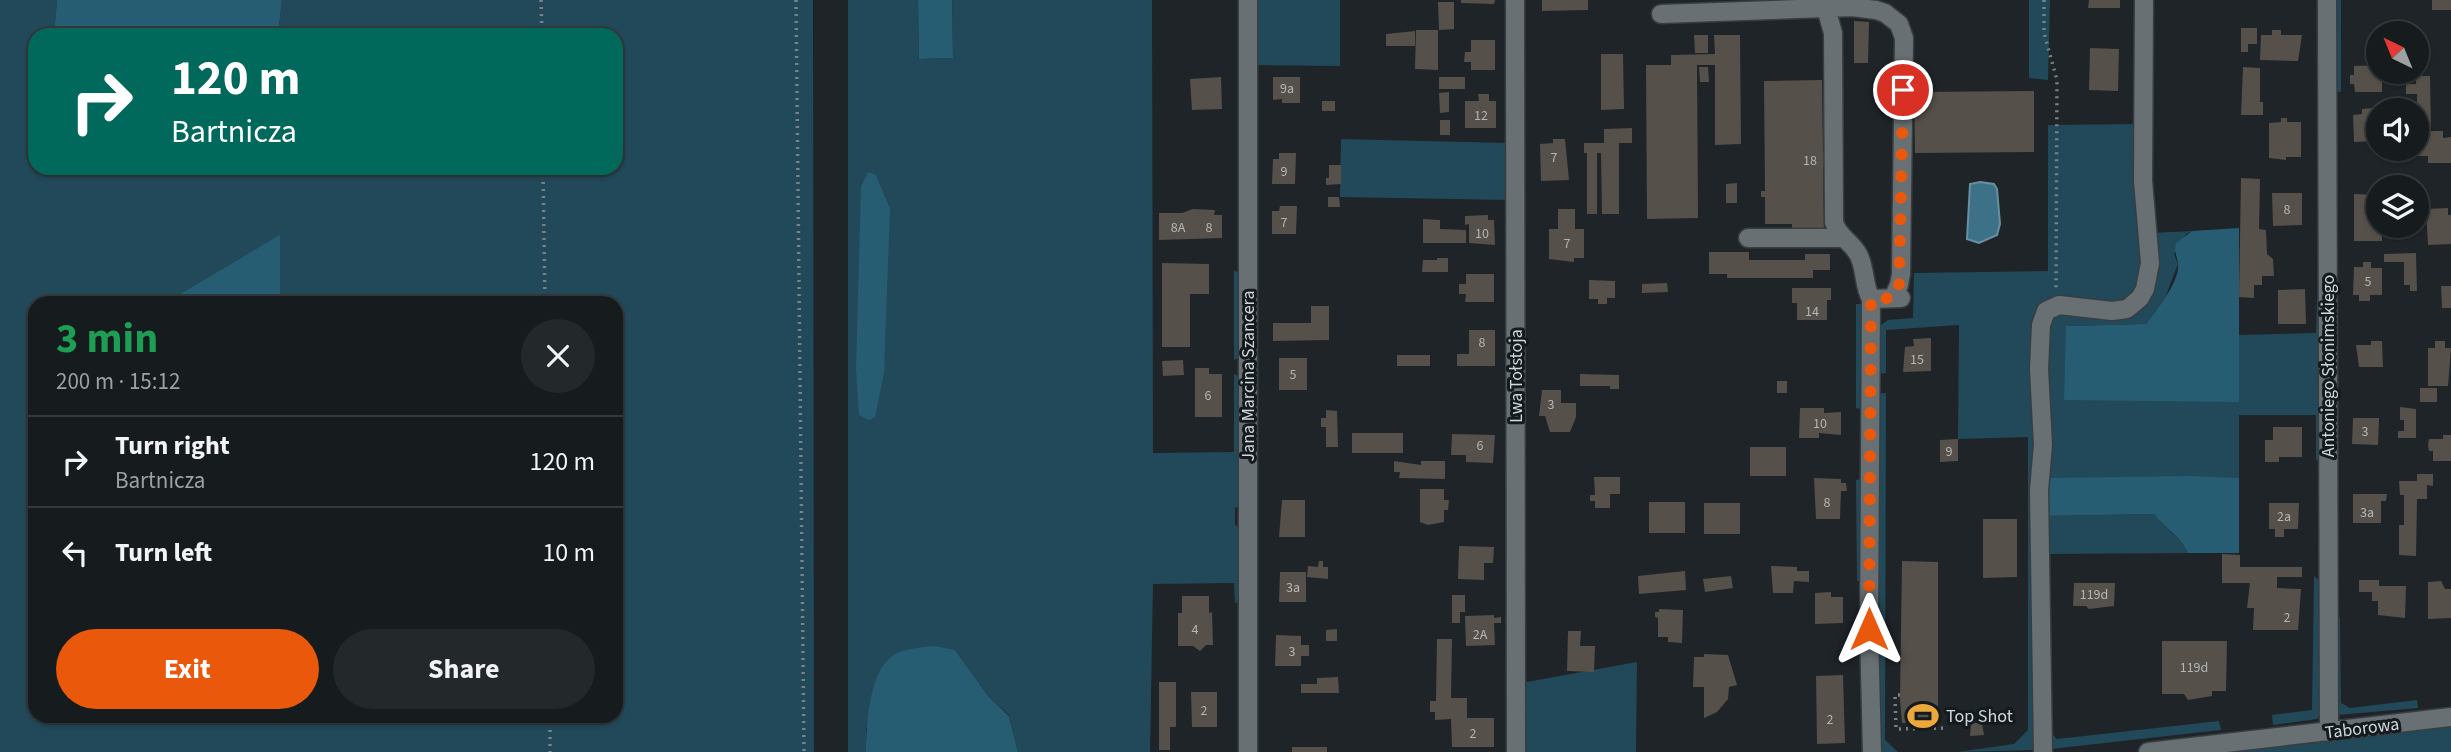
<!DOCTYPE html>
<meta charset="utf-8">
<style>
:root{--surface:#161b1e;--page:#23282b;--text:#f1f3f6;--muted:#9ea1a4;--line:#35393c;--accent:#ea580c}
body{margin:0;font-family:"Source Sans 3",sans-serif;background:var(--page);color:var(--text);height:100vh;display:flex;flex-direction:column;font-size:26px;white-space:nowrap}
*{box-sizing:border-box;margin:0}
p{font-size:23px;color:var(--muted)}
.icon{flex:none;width:38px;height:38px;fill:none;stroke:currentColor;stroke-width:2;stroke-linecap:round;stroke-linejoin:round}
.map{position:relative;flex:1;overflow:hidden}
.details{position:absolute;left:28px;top:296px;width:595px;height:427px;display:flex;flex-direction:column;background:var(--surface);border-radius:21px;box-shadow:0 2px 5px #0004,0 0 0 2px var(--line)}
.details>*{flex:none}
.top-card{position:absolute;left:28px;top:28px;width:595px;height:147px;border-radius:21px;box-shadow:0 2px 5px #0004,0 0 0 2px var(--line);background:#00695c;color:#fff;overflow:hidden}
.needle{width:46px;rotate:317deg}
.controls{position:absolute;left:2366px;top:21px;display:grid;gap:14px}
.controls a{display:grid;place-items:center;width:63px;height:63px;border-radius:50%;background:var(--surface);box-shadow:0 2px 5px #0004,0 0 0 2px var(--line);font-size:35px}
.pin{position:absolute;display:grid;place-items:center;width:60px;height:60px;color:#fff;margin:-30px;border:4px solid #fff;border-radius:50%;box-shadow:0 2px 7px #0007}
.me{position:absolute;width:77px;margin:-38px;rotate:0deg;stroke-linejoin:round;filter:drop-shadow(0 0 5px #0008)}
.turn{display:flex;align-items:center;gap:24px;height:147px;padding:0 28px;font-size:32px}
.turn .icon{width:91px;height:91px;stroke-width:2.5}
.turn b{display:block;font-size:49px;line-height:60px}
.round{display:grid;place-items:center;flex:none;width:74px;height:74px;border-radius:37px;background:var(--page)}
.overview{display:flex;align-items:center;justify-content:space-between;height:119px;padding:0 28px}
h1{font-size:42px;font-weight:700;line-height:52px;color:#1e9e55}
.cta{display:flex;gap:14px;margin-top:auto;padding:14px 28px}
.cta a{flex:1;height:80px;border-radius:42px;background:var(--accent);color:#fff;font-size:28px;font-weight:700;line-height:80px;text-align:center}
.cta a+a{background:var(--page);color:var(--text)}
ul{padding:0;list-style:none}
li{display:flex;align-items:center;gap:21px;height:91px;padding:0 28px;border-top:2px solid var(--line)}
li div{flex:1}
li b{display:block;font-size:26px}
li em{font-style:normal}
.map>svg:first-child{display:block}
.green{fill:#224959;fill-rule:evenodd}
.forest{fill:#265d73}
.water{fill:#3c7188;stroke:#6990a0;stroke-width:2}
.building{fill:#55504a}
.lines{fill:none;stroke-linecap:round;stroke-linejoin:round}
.minor-casing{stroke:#383e40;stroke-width:21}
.path{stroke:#7c8184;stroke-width:3.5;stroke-dasharray:2 5;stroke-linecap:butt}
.minor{stroke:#687074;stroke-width:18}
.route{stroke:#ea580c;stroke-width:12;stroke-dasharray:0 21.6}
.labels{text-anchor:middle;stroke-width:6;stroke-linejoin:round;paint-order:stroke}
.number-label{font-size:14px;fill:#b3b5b5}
.street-label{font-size:18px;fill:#d2d7d9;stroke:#141b1e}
.poi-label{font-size:18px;fill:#d2d7d9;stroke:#141b1e;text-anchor:start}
</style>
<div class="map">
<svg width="2451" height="752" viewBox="0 0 2451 752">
<rect width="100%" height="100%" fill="#1e2428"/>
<path class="green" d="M0,0H57L54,35H35V168H616V35H278L282,0H813L814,752H0ZM280,236V303H616V716H35V303H165Z
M848,0H918L919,59L953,58L952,0H1152L1153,453L1234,452V374L1241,377V505L1235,508V525L1241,528V601L1235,603L1234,583L1153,584L1150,752H1018L1009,715L988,696L955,650L866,728V752H848Z
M1253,0H1340V66L1258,65V98L1253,95Z
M2029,0H2050L2048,80L2029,78Z
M2334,0H2341V92L2334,91Z
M2139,124L2142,272L2137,291L2125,303H2048L2036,746L2034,750L1957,752L2014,744L2028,730V437L1958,439L1959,325L1886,330V373L1877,374L1878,327L1888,320L1913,318L1914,273L2048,271V125Z
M1341,139L1508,143V200L1340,197Z
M2192,231L2186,234L2174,254L2178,264L2165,298L2146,324L2066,326L2238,402L2239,335L2316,333L2317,300L2321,299L2320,458L2316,461V415H2239V478H2045L2043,367L2052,312L2136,307L2151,233Z
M1234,270L1241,274V357L1234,360Z
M1856,304H1861V409L1856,408Z
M1886,393L1885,740L1898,752H1879L1878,742L1877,394Z
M1862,479V581H1857L1856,480Z
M2154,514C2167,531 2177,533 2188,553L2045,554V516Z
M2314,576L2320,581L2319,715L2317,719L2273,725L2272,715L2312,710Z
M2335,617L2340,618L2341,703L2350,708L2417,700L2418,708L2337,715Z
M1637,662L1636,752H1521V683Z
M2219,721L2221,730L2051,749L2048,730L2057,739Z
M2451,724V752H2214Z"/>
<path class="forest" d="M57,0H282L278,35H54Z
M918,0H952L953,58L919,59Z
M868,172L876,175L890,209L884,373L875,417L869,420L859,415L856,369L861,187Z
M2239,228V402L2064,400L2066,326L2146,324C2156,310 2180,282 2178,264C2177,254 2174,255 2176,243L2192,231Z
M280,235V303H165Z
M2191,476L2239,478V553H2188C2177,532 2167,531 2154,514L2045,516V478Z
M934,646L955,650L988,696L1009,716L1018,752H866C866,728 869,679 887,661C898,648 918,648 934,646Z"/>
<path class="water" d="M1980,182L1994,184L1997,189L2000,224L1997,235L1979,243L1967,239L1970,184Z"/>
<path class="building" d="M1461,0H1495L1494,4L1461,3Z
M1542,0H1588V10L1542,11Z
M2089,0H2120V8H2088Z
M2432,0H2451V10H2432Z
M1438,2H1454V29L1439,30Z
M1854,21L1869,22L1868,63H1854Z
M2241,28H2257V44H2248V52H2241Z
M2387,28H2417V33H2387Z
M1416,30H1438V70L1415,69Z
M2272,30H2281V35H2302L2298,61L2260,60L2261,35H2272Z
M1415,31V46H1386V34Z
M1694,35H1708V53H1695Z
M1714,35H1740L1741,144L1715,145V65H1697L1698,218L1647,219L1646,65H1671V55L1715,54Z
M1471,40H1495V70H1471V62H1464L1465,52H1471Z
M2090,48L2119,49L2118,91L2089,90Z
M1601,54H1623L1624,109L1601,110Z
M2378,65V72H2382V92H2355L2354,84H2350V75H2354V66Z
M1699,67H1708L1709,82H1700Z
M2243,67L2260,68V102H2263V115H2241Z
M2416,76H2430L2431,131H2443V138L2451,137V163H2428V156H2418L2417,94H2406V84H2416Z
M1221,77L1222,109L1192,110L1190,79Z
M1273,77H1300V103H1282V99L1273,100Z
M1439,77H1465V89H1439Z
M1822,80L1823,152H1827V167H1823L1824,231H1792V224H1765V197H1761V191H1765L1764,81Z
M2034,91V152L1915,153L1914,92Z
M1449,92V112L1440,113L1439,93Z
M1478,94H1489V101H1496V128H1465V101H1479Z
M1322,101H1335V111H1322Z
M2373,108V114H2378V141L2354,142L2353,115L2362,114V109Z
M2281,118H2287V122H2301V157H2286V160L2269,158V123L2281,122Z
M1440,120H1450V135H1440Z
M1632,128V143H1619V214H1602L1601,153H1597V214H1587V153H1584V143H1604V129Z
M1553,139H1565L1569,180L1541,181L1540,144L1553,143Z
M1279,153H1296L1295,184H1272L1273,159H1279Z
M1329,165H1341V184L1326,185V178H1329Z
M2241,178L2260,179L2259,229L2266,230L2267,254L2273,259L2274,276H2262V285H2254V298L2239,297Z
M1737,183V203H1726V184Z
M2272,193H2302V225L2273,226Z
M2354,194L2378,195V226H2382V241H2354Z
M1328,197H1339L1340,207H1328Z
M1280,206H1297L1296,234H1272V211H1279Z
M2448,208V215H2451V244L2428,245L2426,209Z
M1193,209L1215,210L1214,215H1222V238L1159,240V213H1182Z
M1558,209H1575V229H1584V258H1574V262L1549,259V229H1558Z
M1488,215V220H1494L1495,245L1469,243V224L1465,225V216Z
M1423,219L1440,220V229L1466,230V243H1423Z
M1709,252H1749V260H1805V254H1830V270H1813V278H1727V274H1709Z
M2416,253L2417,291H2410V285H2404V262H2384V254Z
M1437,258H1448V272H1422L1423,260H1437Z
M2363,262H2371V268H2382V295H2370V301H2359V295H2353L2354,267H2363Z
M1162,263L1209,264V294H1190V347H1162Z
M1466,274H1494V302H1465L1466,294H1459V284H1466Z
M1589,280L1615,281V298H1607V304H1598V299H1589Z
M1667,283L1668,292L1642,293V284Z
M2441,286H2451V308H2442Z
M1792,288H1831V300H1827V320H1797V303H1792Z
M2305,289L2306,324H2278V290Z
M1311,306H1329V340L1273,341V323H1311Z
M1469,330H1495V366H1457V354H1469Z
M1931,338V371L1903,372L1905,347L1914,346L1913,339Z
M2371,341H2382L2383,367H2359L2356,345H2371Z
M2435,341H2445V348H2451L2448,386H2428V348H2435Z
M1397,355H1430V366H1397Z
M1279,358H1307V390H1279Z
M1183,360L1184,375L1163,376L1162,361Z
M1195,368H1209V374H1222V417H1195Z
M1580,374L1619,375V389H1610V386H1580Z
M1777,381H1787V393H1777Z
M2420,388H2437V402H2420Z
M1542,390H1561V403H1576V417L1570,432H1550L1545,416H1539Z
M2400,407L2416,409V438H2398V431H2404V420H2400Z
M1800,408H1824V413L1841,412V435L1819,433V438H1799Z
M1326,410L1337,411L1338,447H1326V427H1321V418H1326Z
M2353,418H2379L2378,445L2352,444Z
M2273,427H2302V457H2279V462H2265V440H2273Z
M1352,433H1403V453H1352Z
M1452,434L1495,435L1493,463L1466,462V455H1451Z
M2443,435H2451V461H2433V451H2429L2428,445L2429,439H2443Z
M1958,439V461L1940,462V440Z
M1750,447H1786V476H1750Z
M1394,461L1421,465V461H1445V479L1399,478L1400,472H1394Z
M2417,474H2433V486L2427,485V499H2417L2416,556L2399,555V525H2404V495H2400L2399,481H2417Z
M1594,477H1620V494H1610V508H1595V501H1590V495H1595Z
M1814,478L1841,479V483H1846L1847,491H1841L1840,519H1816Z
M1420,489H1444V500H1449L1448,510H1444V522L1428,525L1420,522Z
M2353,494H2387L2386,501H2381V523H2353Z
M1282,500H1305V537H1279Z
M1649,502H1685V533H1649Z
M1704,503H1740V534H1704Z
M2269,503H2299L2298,529H2284V537H2275V529H2269Z
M1983,519H2017V577L1983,578Z
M1459,546L1494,547L1493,563H1484V580L1458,579Z
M2222,554L2240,555V567H2302V577H2277V588L2301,589L2298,630H2253L2254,608H2247L2250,583H2222Z
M1319,561H1323V567H1328V579L1307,577L1308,566L1318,567Z
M1902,561L1938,562V722L1902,723L1900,700Z
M1771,566L1797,567V571H1809V582L1794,581L1793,593H1773Z
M1685,571L1686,590L1639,594L1638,576Z
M1280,572H1306V602H1279Z
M1731,576L1733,588L1705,592L1703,579Z
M2359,580H2379V586H2406L2405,618L2378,615V601H2372V592H2359Z
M2441,581L2445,589H2451V618L2428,619V582Z
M2074,583H2115L2114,606L2089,609L2086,606H2073Z
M1831,592V597H1843V623L1815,624V593Z
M1452,595H1465V612H1460V623H1452Z
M1182,596H1209V613L1212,612L1213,645H1206L1200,651L1193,646H1178V613H1182Z
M1659,609L1683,610L1682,643L1668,642V637H1658V618L1655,617V612H1659Z
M1494,615V618L1501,617V623H1494L1495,645L1466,646L1465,616Z
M1337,629V641H1326V630Z
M1568,631H1581L1580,646H1595L1594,672L1567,671Z
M1276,635L1301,636V645H1309V656H1301V666H1275Z
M1437,639H1452L1451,698H1467V718H1494V747H1452L1451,719L1435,720V712H1430V701H1436Z
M2162,641H2227L2226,691H2212V696L2188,700L2184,694H2162Z
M1704,654L1728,655L1737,685L1729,687L1728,699L1717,712L1704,718V687H1693L1694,657H1704Z
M1843,675L1845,743L1817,744L1816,676Z
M1338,677L1339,693H1301V684H1317V678Z
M1159,682H1176V727H1170V750H1159Z
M1191,692H1217V727H1192Z
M1971,723H1982L1984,735L1970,736Z
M1292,747H1327V752H1292Z"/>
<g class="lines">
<g class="minor-casing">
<path id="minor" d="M1248,0V752
M1515,0L1516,752
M2327,0L2329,732
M1826,8L1833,33L1834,222C1838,237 1851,241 1858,254C1866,268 1863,285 1871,299
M1661,14L1852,7L1876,10L1885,13L1899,24L1904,38L1901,274L1899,285L1893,298
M1748,238H1843
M1872,752L1869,629L1871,299L1901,298
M2043,752L2039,490L2043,445L2039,369L2041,325L2046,311L2059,305L2112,311L2127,309L2140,298L2145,289L2150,263L2143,181L2144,0
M2148,752L2451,717"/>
</g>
<path class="path" d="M541,0L542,35
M796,0L804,752
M2044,0V33L2057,80L2056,290
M543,168L545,303
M1900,695H1895L1896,729L1948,728
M550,716V752"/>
<use href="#minor" class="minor"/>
</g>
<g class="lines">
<path class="route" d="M1869,629L1871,299L1893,298L1899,285L1903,90"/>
</g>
<defs>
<g id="stadium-bare" transform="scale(2.415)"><path d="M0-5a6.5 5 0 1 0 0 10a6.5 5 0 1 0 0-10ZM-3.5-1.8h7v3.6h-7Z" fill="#eda83b" stroke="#141b1e" stroke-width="2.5" paint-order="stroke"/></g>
</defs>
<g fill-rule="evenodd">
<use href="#stadium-bare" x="1923" y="716"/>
</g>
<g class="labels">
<g class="number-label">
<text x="1287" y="93">9a</text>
<text x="1481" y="120">12</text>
<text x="1554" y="162">7</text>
<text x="1810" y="165">18</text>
<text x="1284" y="176">9</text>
<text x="2287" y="214">8</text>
<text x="1284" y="227">7</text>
<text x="1178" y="232">8A</text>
<text x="1209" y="232">8</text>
<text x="1482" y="238">10</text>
<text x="1567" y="248">7</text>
<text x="2368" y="286">5</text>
<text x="1812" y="316">14</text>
<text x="1482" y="347">8</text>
<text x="1917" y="364">15</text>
<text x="1293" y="379">5</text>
<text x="1208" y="400">6</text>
<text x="1551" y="409">3</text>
<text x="1820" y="428">10</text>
<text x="2365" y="436">3</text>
<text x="1480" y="450">6</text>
<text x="1949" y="456">9</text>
<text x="1827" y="507">8</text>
<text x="2367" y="517">3a</text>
<text x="2284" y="521">2a</text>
<text x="1293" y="592">3a</text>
<text x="2094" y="599">119d</text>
<text x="2287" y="622">2</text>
<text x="1195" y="634">4</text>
<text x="1480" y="639">2A</text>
<text x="1292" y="656">3</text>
<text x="2194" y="672">119d</text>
<text x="1204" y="715">2</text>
<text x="1830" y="724">2</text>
<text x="1473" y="738">2</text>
</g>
<g class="street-label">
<text transform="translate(2328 366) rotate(-90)" y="6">Antoniego Słonimskiego</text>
<text transform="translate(1248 376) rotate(-90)" y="6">Jana Marcina Szancera</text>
<text transform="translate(1516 376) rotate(-90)" y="6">Lwa Tołstoja</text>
<text transform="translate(2362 728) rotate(-7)" y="6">Taborowa</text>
</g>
<g class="poi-label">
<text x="1946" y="722">Top Shot</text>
</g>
</g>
</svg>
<div class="controls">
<a><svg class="needle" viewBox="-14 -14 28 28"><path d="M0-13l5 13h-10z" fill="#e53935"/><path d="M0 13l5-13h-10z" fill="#9ea1a4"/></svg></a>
<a><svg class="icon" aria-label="sound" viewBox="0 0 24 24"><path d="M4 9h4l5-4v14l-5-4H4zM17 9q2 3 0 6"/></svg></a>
<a><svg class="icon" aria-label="layers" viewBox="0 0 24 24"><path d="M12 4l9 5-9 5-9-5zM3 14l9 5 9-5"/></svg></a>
</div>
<div class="pin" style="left:1903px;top:90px;background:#d93025"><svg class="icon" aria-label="arrive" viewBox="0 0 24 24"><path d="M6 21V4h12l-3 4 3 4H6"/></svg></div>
<svg class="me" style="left:1869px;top:629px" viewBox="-20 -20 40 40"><path d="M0-17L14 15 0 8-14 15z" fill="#ea580c" stroke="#fff" stroke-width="4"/></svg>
<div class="top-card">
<div class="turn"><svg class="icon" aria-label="right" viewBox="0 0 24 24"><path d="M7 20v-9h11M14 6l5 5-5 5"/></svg><div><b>120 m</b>Bartnicza</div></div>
</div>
<section class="details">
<div class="overview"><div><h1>3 min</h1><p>200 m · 15:12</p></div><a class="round"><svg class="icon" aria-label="close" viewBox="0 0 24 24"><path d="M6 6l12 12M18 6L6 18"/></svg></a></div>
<ul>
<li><svg class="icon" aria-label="right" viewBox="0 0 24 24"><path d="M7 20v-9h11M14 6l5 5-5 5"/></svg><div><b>Turn right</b><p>Bartnicza</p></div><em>120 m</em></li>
<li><svg class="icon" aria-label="left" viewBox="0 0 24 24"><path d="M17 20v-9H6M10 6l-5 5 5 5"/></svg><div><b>Turn left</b></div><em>10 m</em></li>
</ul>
<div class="cta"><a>Exit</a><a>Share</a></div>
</section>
</div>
